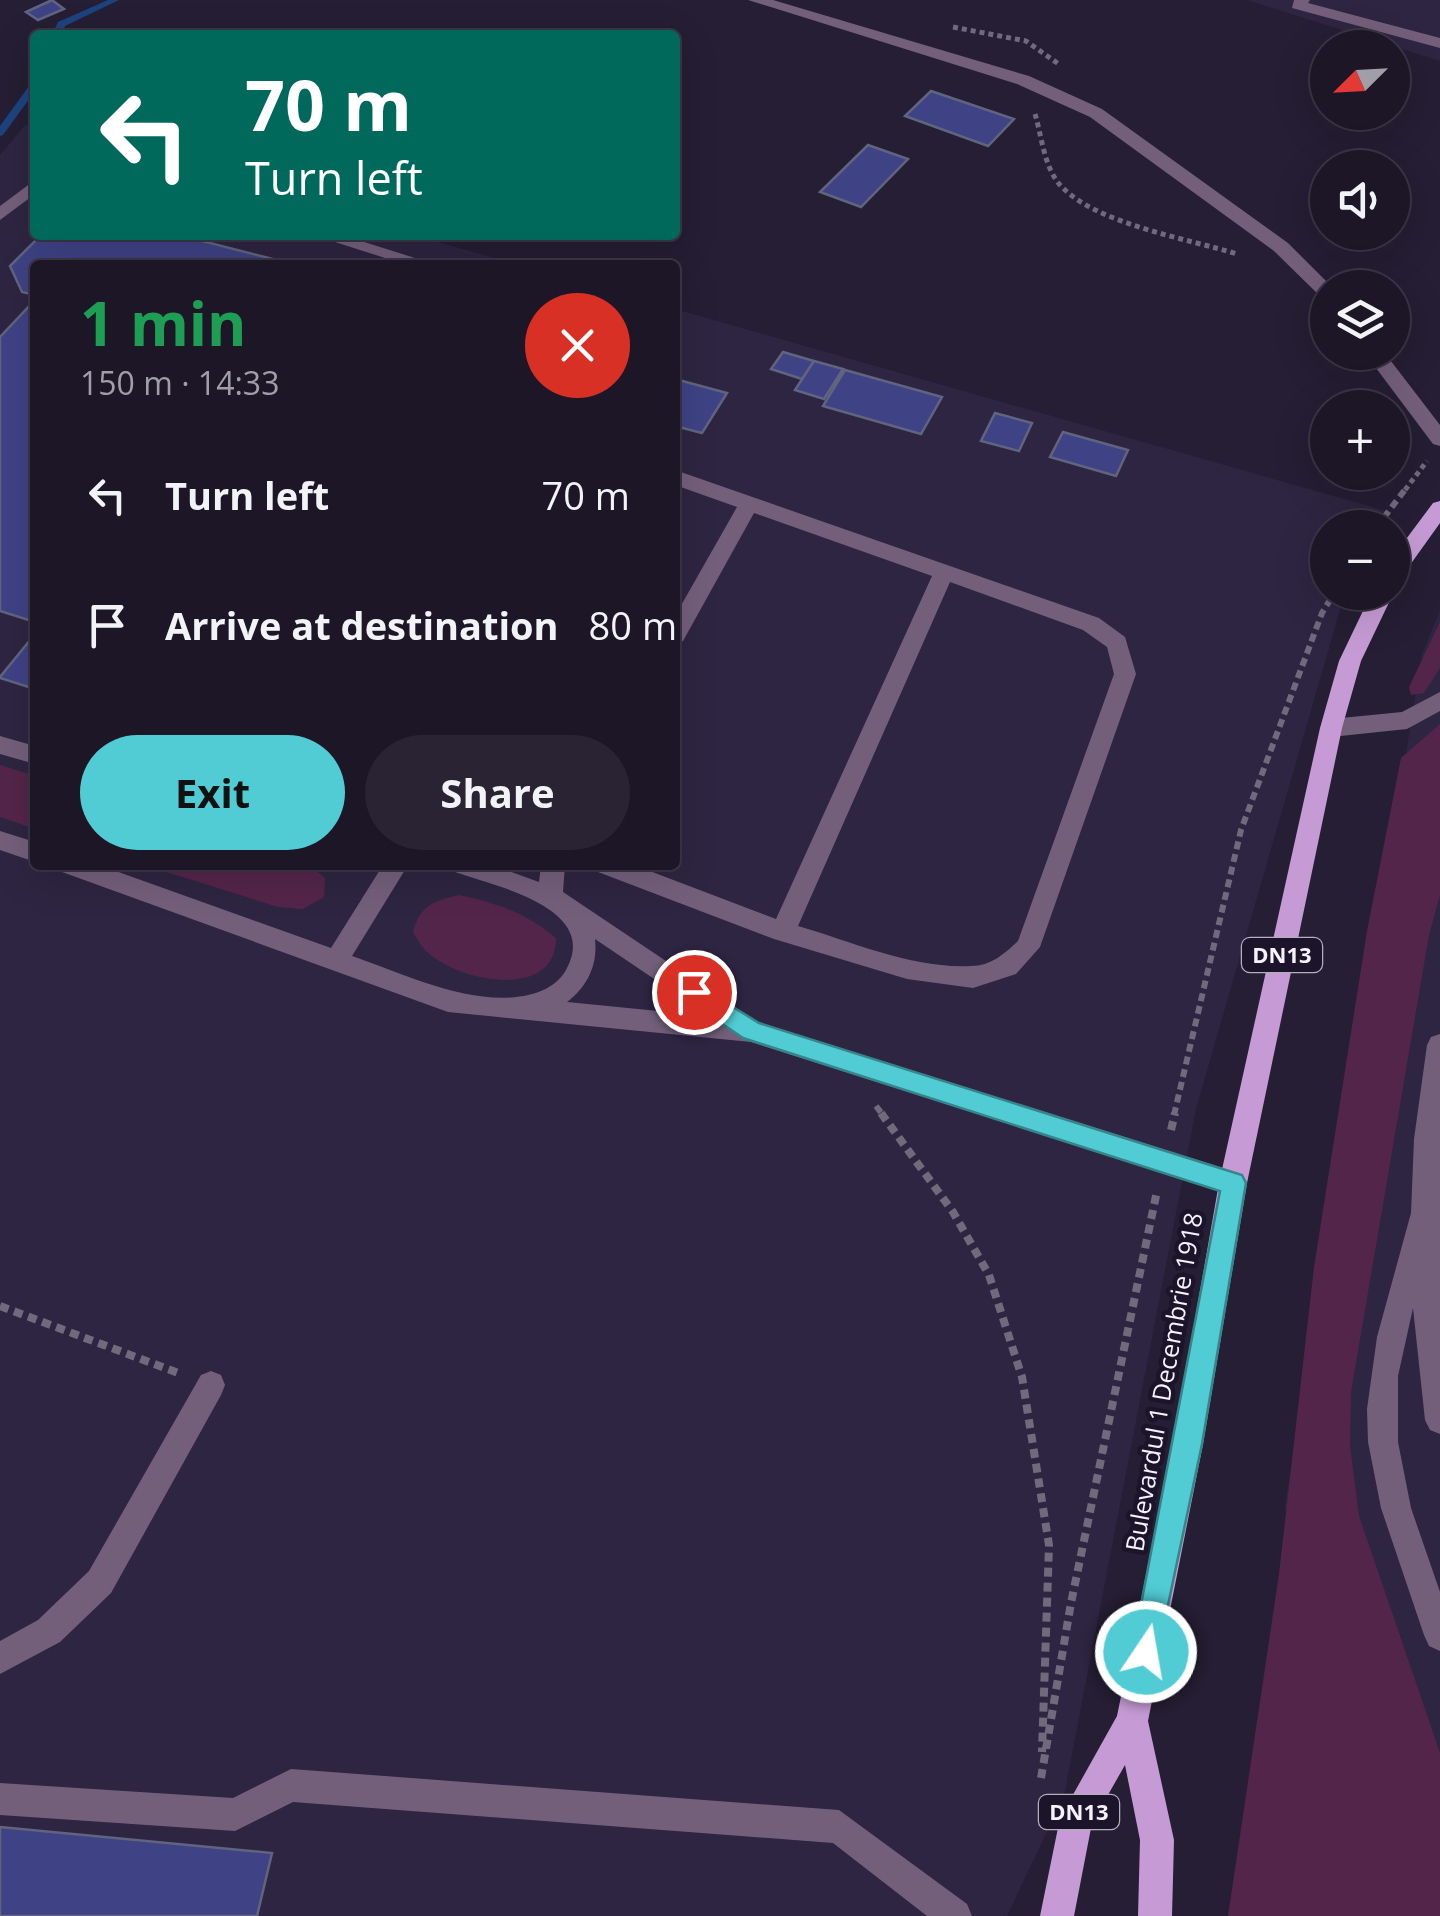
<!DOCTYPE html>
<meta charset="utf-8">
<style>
:root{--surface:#1c1627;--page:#292333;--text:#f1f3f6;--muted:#a09fa7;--line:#3a3544;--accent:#51ccd4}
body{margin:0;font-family:"Open Sans",sans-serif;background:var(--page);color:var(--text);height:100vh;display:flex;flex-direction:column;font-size:38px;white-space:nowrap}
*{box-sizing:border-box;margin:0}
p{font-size:32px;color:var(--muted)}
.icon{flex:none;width:55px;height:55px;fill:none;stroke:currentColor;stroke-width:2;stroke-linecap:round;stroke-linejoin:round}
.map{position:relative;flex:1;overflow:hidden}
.panel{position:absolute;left:30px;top:260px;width:650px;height:610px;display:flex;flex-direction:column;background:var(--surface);border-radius:10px;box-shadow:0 10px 40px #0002,0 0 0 2px var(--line)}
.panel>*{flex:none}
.guide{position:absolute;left:30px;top:30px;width:650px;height:210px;border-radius:10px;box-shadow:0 10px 40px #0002,0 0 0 2px var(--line);background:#00695c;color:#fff;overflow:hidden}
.needle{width:65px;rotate:246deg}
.fabs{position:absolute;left:1310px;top:30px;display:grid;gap:20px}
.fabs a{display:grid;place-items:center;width:100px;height:100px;border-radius:50%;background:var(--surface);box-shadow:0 10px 40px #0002,0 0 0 2px var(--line);font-size:50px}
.pin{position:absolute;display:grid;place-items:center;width:85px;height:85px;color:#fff;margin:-42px;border:5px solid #fff;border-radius:50%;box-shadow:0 2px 10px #0007}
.me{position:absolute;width:110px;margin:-55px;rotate:12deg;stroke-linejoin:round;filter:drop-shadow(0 0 8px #0008)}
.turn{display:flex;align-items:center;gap:35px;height:210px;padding:0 50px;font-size:45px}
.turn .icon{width:130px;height:130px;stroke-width:2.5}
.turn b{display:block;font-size:70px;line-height:85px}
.round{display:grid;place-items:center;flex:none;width:105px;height:105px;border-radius:52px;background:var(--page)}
.overview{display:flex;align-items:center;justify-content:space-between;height:170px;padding:0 50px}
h1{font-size:60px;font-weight:700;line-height:75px;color:#1e9e55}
.action{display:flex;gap:20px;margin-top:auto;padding:20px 50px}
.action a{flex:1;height:115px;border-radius:60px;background:var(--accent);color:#111;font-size:40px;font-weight:700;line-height:115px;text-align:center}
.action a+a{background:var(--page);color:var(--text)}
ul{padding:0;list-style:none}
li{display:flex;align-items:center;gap:30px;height:130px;padding:0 50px}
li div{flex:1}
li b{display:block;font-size:38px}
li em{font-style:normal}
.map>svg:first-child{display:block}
.built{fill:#2e2542}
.green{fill:#54254a}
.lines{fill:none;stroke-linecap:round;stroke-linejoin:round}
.stream{fill:#1d437f;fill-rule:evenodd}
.building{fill:#3f4285;stroke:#60647e;stroke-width:2.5}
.path-far2{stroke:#706a7d;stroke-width:5;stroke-dasharray:5 4;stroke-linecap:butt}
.path-far1{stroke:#706a7d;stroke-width:6;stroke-dasharray:8 5;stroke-linecap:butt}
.path{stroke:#706a7d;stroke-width:8;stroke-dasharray:9 6;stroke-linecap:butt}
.minor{fill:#745f7b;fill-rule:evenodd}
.major{fill:#c69bd5;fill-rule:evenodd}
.route{fill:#51ccd4;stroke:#35858a;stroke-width:2.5}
.labels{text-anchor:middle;stroke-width:9;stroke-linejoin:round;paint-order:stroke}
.shield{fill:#1c142a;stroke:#b4afbe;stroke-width:2.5}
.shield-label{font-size:22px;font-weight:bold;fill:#f5f2fe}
.street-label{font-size:25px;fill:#f5f2fe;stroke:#1c142a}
</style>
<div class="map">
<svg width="1440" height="1916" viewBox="0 0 1440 1916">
<rect width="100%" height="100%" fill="#251e34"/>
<path class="built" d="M1247,0H1440V61Z
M25,125L35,128V235H413L519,265H35V865H675V309L1390,512L1382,527L1328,528V592L1349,593L1340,610L1196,1109L1064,1796L1007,1916H0V155Z
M1440,610V1916H1339L1285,1506L1422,654Z"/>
<path class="green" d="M1440,622V668L1424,693L1411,695L1409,687Z
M1440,724V895L1429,935L1351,1392L1350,1446L1359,1516L1440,1753V1916H1228L1279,1574L1314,1267L1367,931L1401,758Z
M0,765L35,776V829L0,817Z
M144,865H309L325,878L324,897L303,909L278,907Z
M459,895C497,903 526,913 556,938C556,1001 459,982 427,952C421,947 417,938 413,932C420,905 434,901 459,895Z"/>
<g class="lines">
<path class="stream" d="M108,0H119L65,26L62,35H52L58,22Z
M35,81V91L3,135L0,136V126L32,82Z"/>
</g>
<path class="building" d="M52,0L64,9L38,20L26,12Z
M931,91L1014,119L988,146L905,116Z
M868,145L908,159L861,207L820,192Z
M41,235H179L296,265H35V295L22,292L10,266Z
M35,300V622L0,611V337Z
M783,352L814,361L802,379L771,369Z
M814,361L843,369L824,399L795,390Z
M845,370L942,397L921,434L823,406Z
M675,379L727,393L702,433L675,426Z
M995,413L1032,423L1019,451L981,441Z
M1063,432L1128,450L1116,476L1050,457Z
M35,634V689L0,678V677Z
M0,1827L272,1853L257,1916H0Z"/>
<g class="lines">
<path class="path-far2" d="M953,27L1026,41L1060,65
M1035,114C1042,137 1044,169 1062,187C1097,224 1189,239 1237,254
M1405,490L1427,461"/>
<path class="path-far1" d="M1376,528L1407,487
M876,1106L883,1115
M1174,1115L1241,830L1322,613L1335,592"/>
<path class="path" d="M881,1113L953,1212L989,1275L1022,1377L1049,1545L1042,1752
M1171,1130L1175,1113
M0,1306L181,1374
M1041,1778L1071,1603L1157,1191"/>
<path class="minor" d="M748,0H773L1029,76L1102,109L1288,243L1333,288H1328V299L1321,297L1274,251L1090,117L1017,84Z
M1294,0H1310L1308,3L1440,38V48L1292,8Z
M35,180V194L0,220V206Z
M313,235H342L437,265H407Z
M1364,352H1384L1440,425V446L1433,444Z
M675,470L1099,618L1125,637L1136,674L1040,947L1016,974L973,988L907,979L774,939L598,872L595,865H634L776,919L932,576L754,513L683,641L675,643V616L737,507L675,485ZM950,582L1083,630L1107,647L1114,674L1018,941C1004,954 991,966 971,966C913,969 853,942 798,926Z
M1440,692V711L1407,729L1331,737L1320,728L1331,719L1402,712Z
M0,736L35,746V764L0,754Z
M0,831L35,842V862L0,850Z
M59,865H99L331,948L383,865H408L352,956C401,973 464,1003 516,997C536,995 558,987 567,968C599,907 494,886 455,872L452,865H492L539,882L541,865H565L563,892L757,1022L1233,1171L1243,1174L1247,1183L1243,1192L1233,1195L751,1042L448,1012L62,872ZM595,939L709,1016L567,1002C587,987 598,965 595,939Z
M1440,1034V1434L1430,1430L1425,1420L1413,1308L1398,1376V1442L1411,1508L1440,1592V1651L1429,1646L1424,1635L1381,1508L1368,1442L1367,1409L1377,1337L1411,1213L1414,1139L1427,1045L1431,1037Z
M211,1371L221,1375L225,1385L221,1395L111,1593L60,1642L0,1674V1641L38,1620L89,1571L201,1375Z
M291,1769L839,1810L967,1904L972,1916H927L833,1843L293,1802L235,1831L0,1815V1783L233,1798Z"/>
<path class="major" d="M1440,501V523L1400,579L1392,581V558L1433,503Z
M1392,590L1394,592L1361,661L1342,728L1247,1183L1203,1444L1148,1721L1174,1840L1172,1916H1138L1140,1840L1125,1765L1092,1823L1074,1916H1040L1060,1818L1117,1716L1173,1444L1219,1183L1320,728L1339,661L1372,592Z"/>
</g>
<path class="route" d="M694,983L759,1023L1242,1175L1246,1183L1202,1444L1156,1662L1146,1666L1136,1662L1132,1652L1220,1191L743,1038L686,999V986Z"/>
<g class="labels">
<g class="shield">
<rect x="1242" y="938" width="80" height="34" rx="8"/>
<rect x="1039" y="1795" width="80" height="34" rx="8"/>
</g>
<g class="shield-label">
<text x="1282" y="963">DN13</text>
<text x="1079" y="1820">DN13</text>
</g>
<g class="street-label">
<text transform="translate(1164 1382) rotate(-80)" y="9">Bulevardul 1 Decembrie 1918</text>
</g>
</g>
</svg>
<div class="fabs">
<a><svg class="needle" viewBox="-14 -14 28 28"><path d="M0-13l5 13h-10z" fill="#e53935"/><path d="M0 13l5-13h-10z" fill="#a09fa7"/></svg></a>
<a><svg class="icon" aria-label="sound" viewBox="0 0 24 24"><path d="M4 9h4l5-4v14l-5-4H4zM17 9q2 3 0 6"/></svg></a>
<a><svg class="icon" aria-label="layers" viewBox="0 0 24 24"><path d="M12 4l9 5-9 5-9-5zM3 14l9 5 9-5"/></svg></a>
<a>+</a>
<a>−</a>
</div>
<div class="pin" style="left:694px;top:992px;background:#d93025"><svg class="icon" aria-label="arrive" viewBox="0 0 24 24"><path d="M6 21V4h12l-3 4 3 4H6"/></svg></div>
<svg class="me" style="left:1146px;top:1652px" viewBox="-20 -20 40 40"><circle r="17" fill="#51ccd4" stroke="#fff" stroke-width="3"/><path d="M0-11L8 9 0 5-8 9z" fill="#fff"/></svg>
<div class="guide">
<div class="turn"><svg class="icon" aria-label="left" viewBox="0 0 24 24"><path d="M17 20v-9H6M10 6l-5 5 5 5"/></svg><div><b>70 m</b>Turn left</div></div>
</div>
<section class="panel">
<div class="overview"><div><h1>1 min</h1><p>150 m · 14:33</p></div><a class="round" style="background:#d93025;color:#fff"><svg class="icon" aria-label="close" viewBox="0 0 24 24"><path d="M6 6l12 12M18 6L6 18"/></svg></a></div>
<ul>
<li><svg class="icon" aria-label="left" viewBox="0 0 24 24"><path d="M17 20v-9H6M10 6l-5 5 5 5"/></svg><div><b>Turn left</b></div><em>70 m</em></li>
<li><svg class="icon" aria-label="arrive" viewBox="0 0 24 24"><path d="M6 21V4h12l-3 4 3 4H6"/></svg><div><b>Arrive at destination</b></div><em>80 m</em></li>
</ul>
<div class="action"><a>Exit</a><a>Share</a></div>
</section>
</div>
